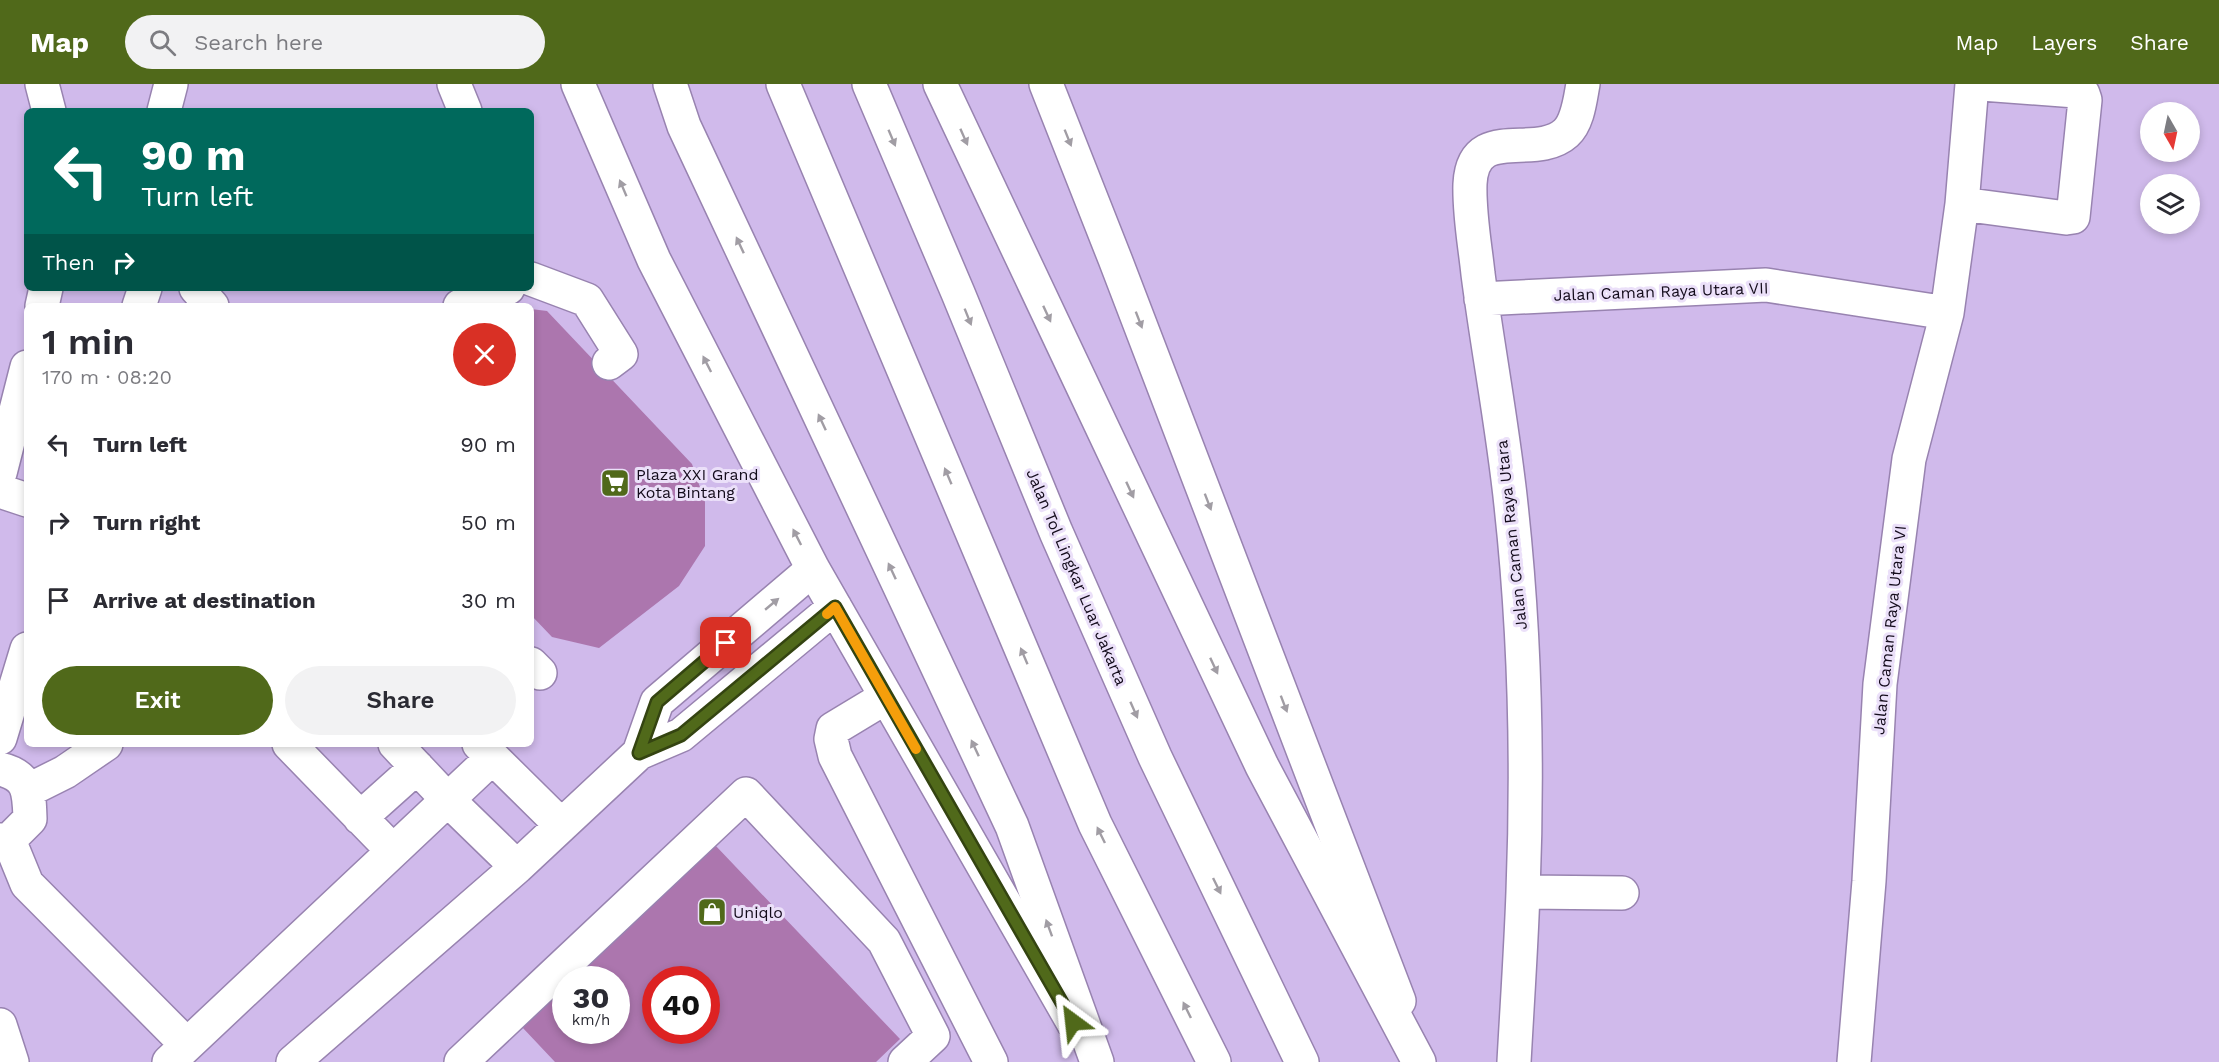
<!DOCTYPE html>
<meta charset="utf-8">
<style>
:root{--surface:#fff;--page:#f2f2f3;--text:#2b2b33;--muted:#7c7c81;--accent:#50691a}
body{margin:0;font-family:"Work Sans",sans-serif;background:var(--page);color:var(--text);height:100vh;display:flex;flex-direction:column;font-size:22px;white-space:nowrap}
*{box-sizing:border-box;margin:0}
p{font-size:20px;color:var(--muted)}
.icon{flex:none;width:33px;height:33px;fill:none;stroke:currentColor;stroke-width:2;stroke-linecap:round;stroke-linejoin:round}
.map{position:relative;flex:1;overflow:hidden}
.details{position:absolute;left:24px;top:219px;width:510px;height:444px;display:flex;flex-direction:column;background:var(--surface);border-radius:9px;box-shadow:0 3px 9px #0003}
.details>*{flex:none}
.top-card{position:absolute;left:24px;top:24px;width:510px;height:183px;border-radius:9px;box-shadow:0 3px 9px #0003;background:#00695c;color:#fff;overflow:hidden}
.needle{width:39px;rotate:171deg}
.buttons{position:absolute;left:2140px;top:18px;display:grid;gap:12px}
.buttons a{display:grid;place-items:center;width:60px;height:60px;border-radius:50%;background:var(--surface);box-shadow:0 3px 9px #0003;font-size:30px}
.speed{position:absolute;left:552px;top:882px;display:flex;gap:12px;font-size:30px;font-weight:700;text-align:center}
.speed>*{display:grid;place-content:center;width:78px;height:78px;border-radius:50%;background:var(--surface);box-shadow:0 3px 9px #0003;line-height:1}
.speed small{font-size:15px;font-weight:400}
.speed .limit{border:9px solid #d22;background:#fff;color:#111}
.pin{position:absolute;display:grid;place-items:center;width:51px;height:51px;color:#fff;margin:-26px;border-radius:12px;box-shadow:0 3px 9px #0006}
.me{position:absolute;width:66px;margin:-33px;rotate:330deg;stroke-linejoin:round;filter:drop-shadow(0 0 4px #0008)}
.turn{display:flex;align-items:center;gap:21px;height:126px;padding:0 18px;font-size:27px}
.turn .icon{width:78px;height:78px;stroke-width:2.5}
.turn b{display:block;font-size:42px;line-height:51px}
.then{display:flex;align-items:center;height:57px;padding:0 18px;background:#0003;gap:12px;font-size:22px}
.round{display:grid;place-items:center;flex:none;width:63px;height:63px;border-radius:32px;background:var(--page)}
.overview{display:flex;align-items:center;justify-content:space-between;height:102px;padding:0 18px}
h1{font-size:36px;font-weight:600;line-height:45px}
.primary-button{display:flex;gap:12px;margin-top:auto;padding:12px 18px}
.primary-button a{flex:1;height:69px;border-radius:36px;background:var(--accent);color:#fff;font-size:24px;font-weight:600;line-height:69px;text-align:center}
.primary-button a+a{background:var(--page);color:var(--text)}
ul{padding:0;list-style:none}
li{display:flex;align-items:center;gap:18px;height:78px;padding:0 18px}
li div{flex:1}
li b{display:block;font-size:22px}
li em{font-style:normal}
header{display:flex;align-items:center;gap:36px;box-sizing:border-box;height:84px;padding:0 30px;background:var(--accent);color:#fff}
header strong{font-size:28px}
nav{display:flex;gap:33px;margin-inline-start:auto;font-size:21px}
.search{width:420px;height:54px;background:var(--page);display:flex;align-items:center;gap:15px;box-sizing:border-box;padding:0 21px;border-radius:33px;color:var(--muted);font-size:22px}
.map>svg:first-child{display:block}
.building{fill:#ac76ae;fill-rule:evenodd}
.lines{fill:none;stroke-linecap:round;stroke-linejoin:round}
.minor-casing{stroke:#9883b0;stroke-width:36}
.highway-casing{stroke:#9883b0;stroke-width:36}
.minor{stroke:#fff;stroke-width:33}
.highway{stroke:#fff;stroke-width:33}
.oneway{fill:#a19da4}
.route-casing{stroke:#344411;stroke-width:15}
.route{stroke:#50691a;stroke-width:10}
.slow{stroke:#f59e0b;stroke-width:10}
.labels{text-anchor:middle;stroke-width:6;stroke-linejoin:round;paint-order:stroke}
.street-label{font-size:16px;fill:#130b1b;stroke:#ebe0f9}
.poi-label{font-size:16px;fill:#130b1b;stroke:#ebe0f9;text-anchor:start}
</style>
<header>
<strong>Map</strong>
<div class="search"><svg class="icon" aria-label="search" viewBox="0 0 24 24"><circle cx="10" cy="10" r="6"/><path d="M15 15l6 6"/></svg>Search here</div>
<nav><a>Map</a><a>Layers</a><a>Share</a></nav>
</header>
<div class="map">
<svg width="2219" height="978" viewBox="0 0 2219 978">
<rect width="100%" height="100%" fill="#d0baeb"/>
<path class="building" d="M531,225L547,227L692,380L705,418V462L679,502L599,564L552,553L531,531Z
M715,761L900,955L876,978H555L522,943L566,902V946H616V896H573ZM656,896H706V946H656Z"/>
<g class="lines">
<g class="minor-casing">
<path id="minor" d="M42,0L49,27
M454,0L465,27
M578,0L654,176L813,485L1074,940
M1046,0L1115,175L1399,917
M1972,0L1962,120L2066,134L2073,133L2085,16L2083,10L2076,7L1982,0
M164,27L171,0
M531,195L587,216L621,270L609,279
M196,204L212,222
M1481,215L1766,201L1947,229
M42,222L46,204
M139,222L145,204
M460,222L508,204
M0,389L27,283
M0,407L27,416
M531,580L540,589
M886,613L833,645L831,655L835,672L991,978
M0,654L27,565
M289,660L393,767
M395,660L447,715L517,783
M479,660L561,741
M639,669L657,618L813,485
M0,685C30,692 29,709 30,735L9,756H0
M29,706L65,688L106,660
M360,734L417,683
M9,756L27,800L187,961
M1523,808L1622,809
M0,941L12,978
M169,978L492,674
M293,978L517,783L639,669L681,651L835,523
M461,978L746,710L884,857L933,952L905,978
M1514,978C1517,922 1521,865 1523,808C1528,680 1525,549 1511,421C1503,344 1488,267 1478,190C1475,161 1469,130 1470,100C1473,38 1535,77 1566,49C1578,38 1580,16 1583,0
M1854,978L1869,797L1880,600L1909,375L1947,229L1962,120"/>
</g>
<g class="highway-casing">
<path id="highway" d="M670,0L684,42L1012,742L1097,978
M783,0L1095,740L1214,978
M869,0L958,209L1056,448L1155,673L1302,978
M940,0L1262,682L1419,978"/>
</g>
<use href="#minor" class="minor"/>
<use href="#highway" class="highway"/>
</g>
<defs><path id="oneway-solid" d="M-6-.8H1V-3.2L6.5 0L1 3.2V.8H-6Z" transform="scale(1.5)"/></defs>
<g class="oneway">
<use href="#oneway-solid" transform="translate(964 53) rotate(66)"/>
<use href="#oneway-solid" transform="translate(892 54) rotate(67)"/>
<use href="#oneway-solid" transform="translate(1068 54) rotate(68)"/>
<use href="#oneway-solid" transform="translate(623 104) rotate(-113)"/>
<use href="#oneway-solid" transform="translate(740 161) rotate(-115)"/>
<use href="#oneway-solid" transform="translate(1047 230) rotate(65)"/>
<use href="#oneway-solid" transform="translate(968 233) rotate(68)"/>
<use href="#oneway-solid" transform="translate(1139 236) rotate(69)"/>
<use href="#oneway-solid" transform="translate(707 280) rotate(-117)"/>
<use href="#oneway-solid" transform="translate(822 338) rotate(-115)"/>
<use href="#oneway-solid" transform="translate(948 392) rotate(-113)"/>
<use href="#oneway-solid" transform="translate(1130 406) rotate(65)"/>
<use href="#oneway-solid" transform="translate(1208 418) rotate(69)"/>
<use href="#oneway-solid" transform="translate(797 453) rotate(-117)"/>
<use href="#oneway-solid" transform="translate(892 487) rotate(-115)"/>
<use href="#oneway-solid" transform="translate(772 520) rotate(-40)"/>
<use href="#oneway-solid" transform="translate(1024 572) rotate(-113)"/>
<use href="#oneway-solid" transform="translate(1214 582) rotate(65)"/>
<use href="#oneway-solid" transform="translate(1284 620) rotate(69)"/>
<use href="#oneway-solid" transform="translate(1134 626) rotate(66)"/>
<use href="#oneway-solid" transform="translate(975 664) rotate(-115)"/>
<use href="#oneway-solid" transform="translate(1101 751) rotate(-116)"/>
<use href="#oneway-solid" transform="translate(1217 802) rotate(64)"/>
<use href="#oneway-solid" transform="translate(1049 844) rotate(-110)"/>
<use href="#oneway-solid" transform="translate(1187 926) rotate(-116)"/>
</g>
<g class="lines">
<g class="route-casing">
<path id="route" d="M726,559L657,618L639,669L681,651L835,523L1073,938"/>
</g>
<use href="#route" class="route"/>
<path class="slow" d="M827,530L835,523L916,665"/>
</g>
<defs>
<g id="supermarket-square" transform="scale(1.5)"><rect x="-9" y="-9" width="18" height="18" rx="4" fill="#50691a" stroke="#ebe0f9"/><path d="M-6-5.5h2.5l.6 2H6L4.5 2H-2.5L-4.4-4H-6ZM-1.5 3.2a1.3 1.3 0 1 0 .1 0ZM3 3.2a1.3 1.3 0 1 0 .1 0Z" fill="#fff"/></g>
<g id="shop-square" transform="scale(1.5)"><rect x="-9" y="-9" width="18" height="18" rx="4" fill="#50691a" stroke="#ebe0f9"/><path d="M-5-2.5h2.3a2.7 3.5 0 0 1 5.4 0H5L5.5 6h-11ZM-1.5-2.5h3a1.5 2.3 0 0 0-3 0Z" fill="#fff"/></g>
</defs>
<g fill-rule="evenodd">
<use href="#supermarket-square" x="615" y="399"/>
<use href="#shop-square" x="712" y="828"/>
</g>
<g class="labels">
<g class="street-label">
<text transform="translate(1661 207) rotate(-2)" y="6">Jalan Caman Raya Utara VII</text>
<text transform="translate(1511 451) rotate(-96)" y="6">Jalan Caman Raya Utara</text>
<text transform="translate(1077 493) rotate(67)" y="6">Jalan Tol Lingkar Luar Jakarta</text>
<text transform="translate(1889 546) rotate(-84)" y="6">Jalan Caman Raya Utara VI</text>
</g>
<g class="poi-label">
<text x="636" y="396">Plaza XXI Grand<tspan x="636" dy="18">Kota Bintang</tspan></text>
<text x="733" y="834">Uniqlo</text>
</g>
</g>
</svg>
<div class="buttons">
<a><svg class="needle" viewBox="-14 -14 28 28"><path d="M0-13l5 13h-10z" fill="#e53935"/><path d="M0 13l5-13h-10z" fill="#7c7c81"/></svg></a>
<a><svg class="icon" aria-label="layers" viewBox="0 0 24 24"><path d="M12 4l9 5-9 5-9-5zM3 14l9 5 9-5"/></svg></a>
</div>
<div class="speed"><div>30<small>km/h</small></div><div class="limit">40</div></div>
<div class="pin" style="left:726px;top:559px;background:#d93025"><svg class="icon" aria-label="arrive" viewBox="0 0 24 24"><path d="M6 21V4h12l-3 4 3 4H6"/></svg></div>
<svg class="me" style="left:1073px;top:938px" viewBox="-20 -20 40 40"><path d="M0-17L14 15 0 8-14 15z" fill="#50691a" stroke="#fff" stroke-width="4"/></svg>
<div class="top-card">
<div class="turn"><svg class="icon" aria-label="left" viewBox="0 0 24 24"><path d="M17 20v-9H6M10 6l-5 5 5 5"/></svg><div><b>90 m</b>Turn left</div></div>
<div class="then">Then<svg class="icon" aria-label="right" viewBox="0 0 24 24"><path d="M7 20v-9h11M14 6l5 5-5 5"/></svg></div>
</div>
<section class="details">
<div class="overview"><div><h1>1 min</h1><p>170 m · 08:20</p></div><a class="round" style="background:#d93025;color:#fff"><svg class="icon" aria-label="close" viewBox="0 0 24 24"><path d="M6 6l12 12M18 6L6 18"/></svg></a></div>
<ul>
<li><svg class="icon" aria-label="left" viewBox="0 0 24 24"><path d="M17 20v-9H6M10 6l-5 5 5 5"/></svg><div><b>Turn left</b></div><em>90 m</em></li>
<li><svg class="icon" aria-label="right" viewBox="0 0 24 24"><path d="M7 20v-9h11M14 6l5 5-5 5"/></svg><div><b>Turn right</b></div><em>50 m</em></li>
<li><svg class="icon" aria-label="arrive" viewBox="0 0 24 24"><path d="M6 21V4h12l-3 4 3 4H6"/></svg><div><b>Arrive at destination</b></div><em>30 m</em></li>
</ul>
<div class="primary-button"><a>Exit</a><a>Share</a></div>
</section>
</div>
